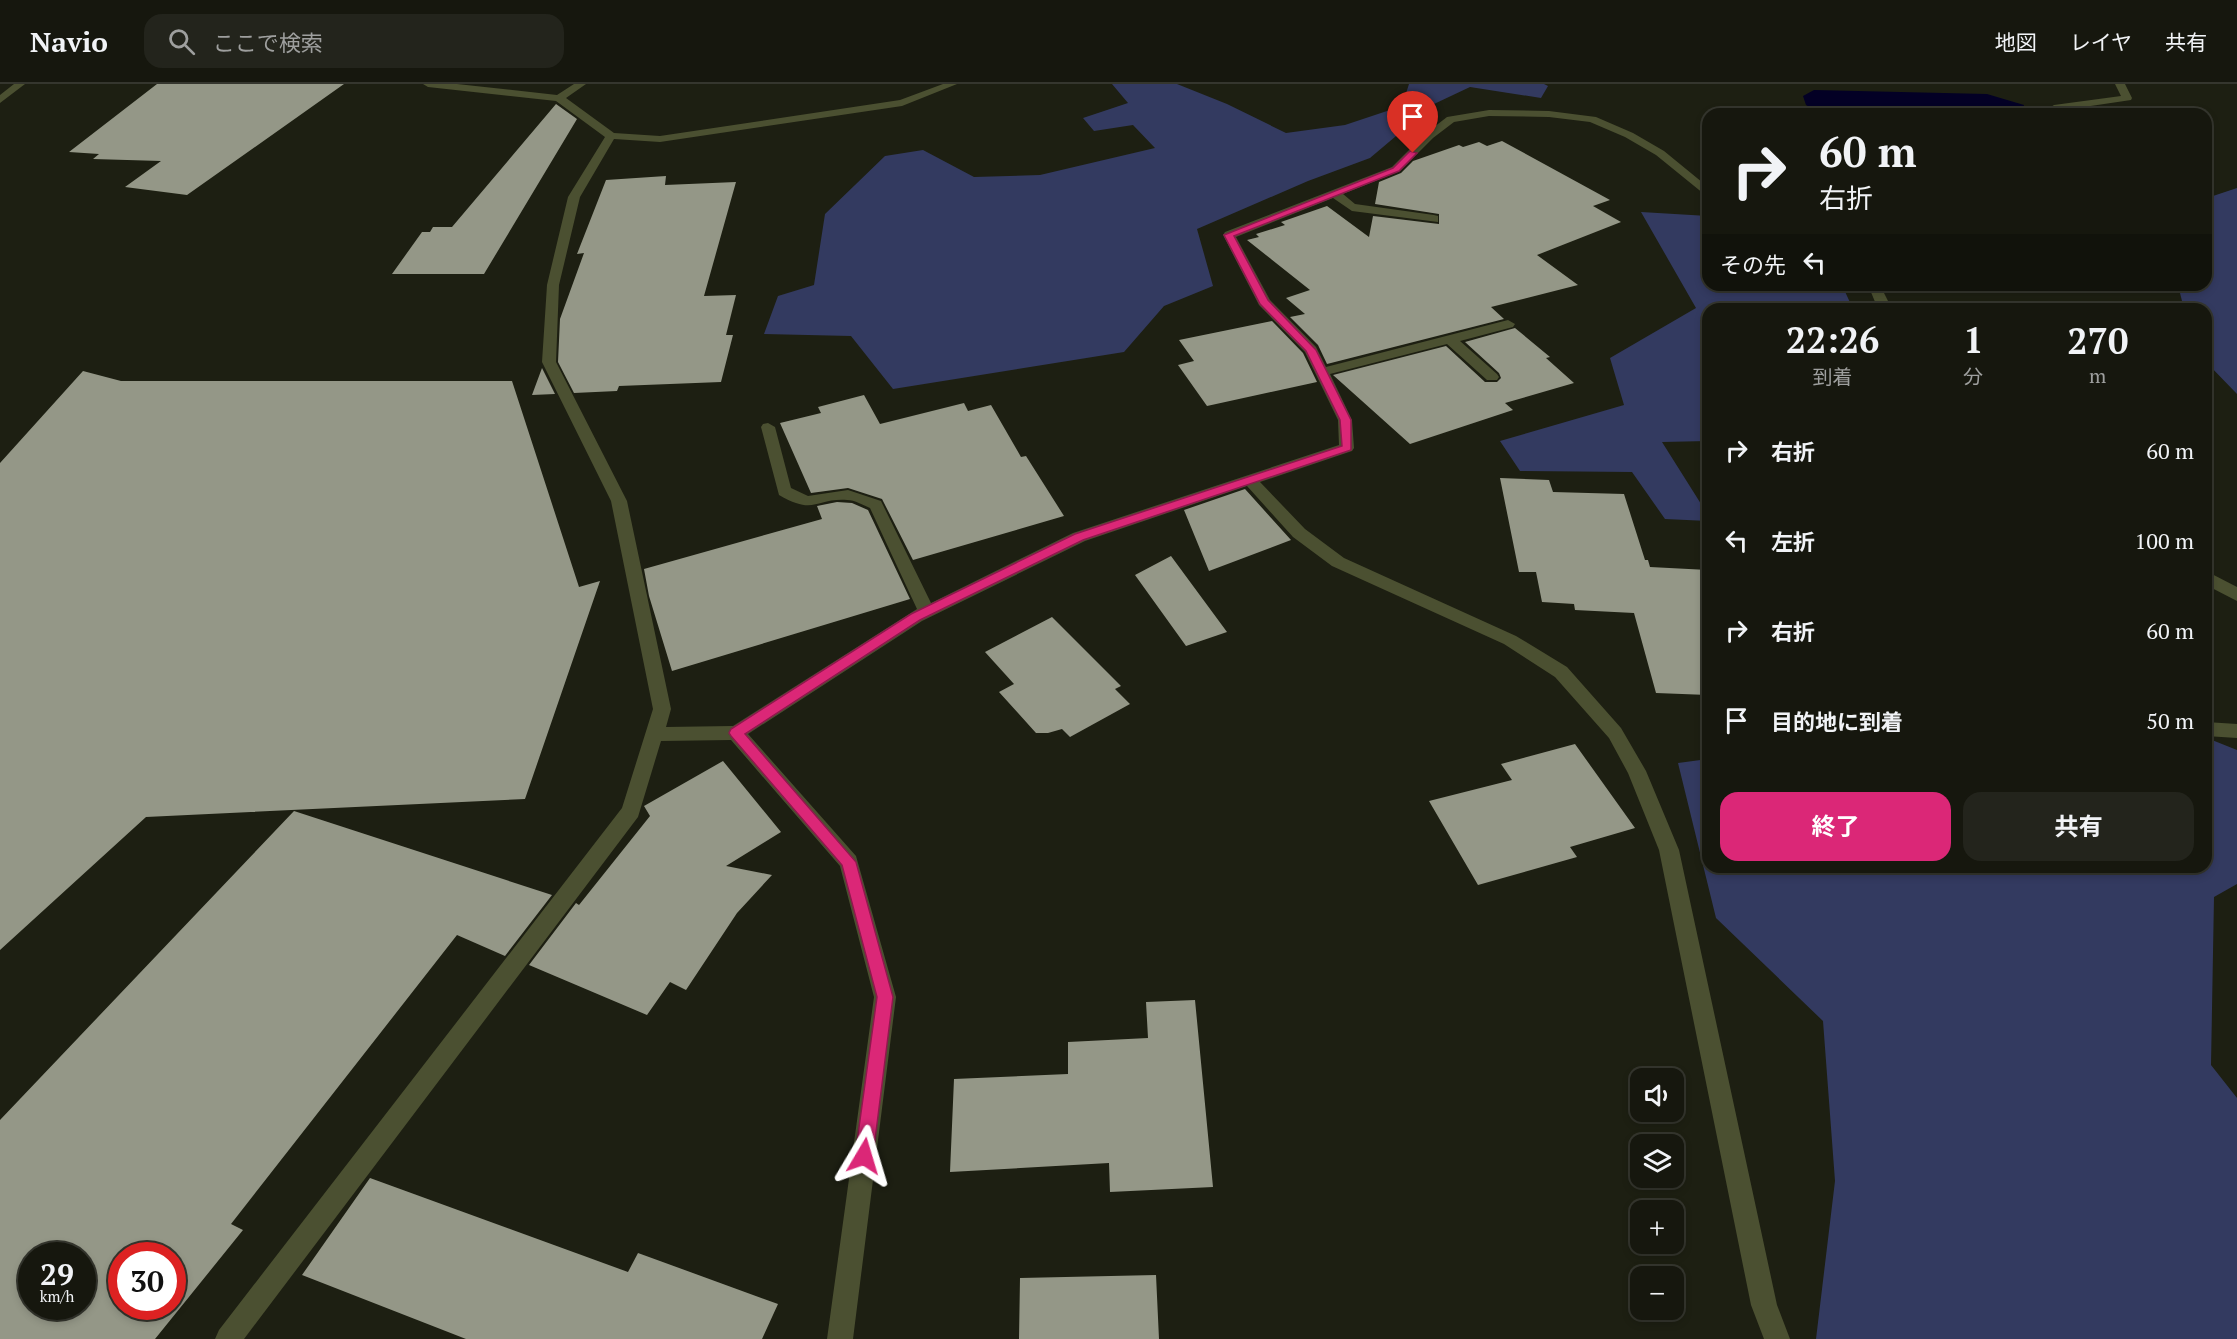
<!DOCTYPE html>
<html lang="ja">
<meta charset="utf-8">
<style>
:root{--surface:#16170e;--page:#23241c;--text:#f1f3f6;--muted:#9e9f9e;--line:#35362e;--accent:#db2777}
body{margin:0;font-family:"PT Serif","Noto Sans JP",serif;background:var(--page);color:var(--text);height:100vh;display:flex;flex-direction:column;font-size:22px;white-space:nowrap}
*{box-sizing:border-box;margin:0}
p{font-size:20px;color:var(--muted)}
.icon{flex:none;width:33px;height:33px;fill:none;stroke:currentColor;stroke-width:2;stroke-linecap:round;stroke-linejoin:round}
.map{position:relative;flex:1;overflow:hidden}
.side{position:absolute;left:1702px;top:219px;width:510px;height:570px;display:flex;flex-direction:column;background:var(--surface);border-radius:18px;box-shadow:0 3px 9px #0003,0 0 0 2px var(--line)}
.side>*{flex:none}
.top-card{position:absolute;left:1702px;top:24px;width:510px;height:183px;border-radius:18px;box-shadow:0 3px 9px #0003,0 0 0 2px var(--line);background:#16170e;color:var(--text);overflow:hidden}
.fabs{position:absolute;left:1630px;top:984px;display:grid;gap:12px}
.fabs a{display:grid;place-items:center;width:54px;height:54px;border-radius:12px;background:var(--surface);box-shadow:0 3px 9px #0003,0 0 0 2px var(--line);font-size:30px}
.speed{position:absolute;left:18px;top:1158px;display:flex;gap:12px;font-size:30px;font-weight:700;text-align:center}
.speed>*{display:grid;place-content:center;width:78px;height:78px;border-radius:50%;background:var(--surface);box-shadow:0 3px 9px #0003,0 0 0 2px var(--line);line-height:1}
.speed small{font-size:15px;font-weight:400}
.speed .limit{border:9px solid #d22;background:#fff;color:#111}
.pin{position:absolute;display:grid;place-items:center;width:51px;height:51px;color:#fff;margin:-62px -26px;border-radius:50% 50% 50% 0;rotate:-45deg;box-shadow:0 0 6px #0007}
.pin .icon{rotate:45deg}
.me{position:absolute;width:66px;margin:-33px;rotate:7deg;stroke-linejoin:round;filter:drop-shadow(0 0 4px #0008)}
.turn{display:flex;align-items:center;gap:21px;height:126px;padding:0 18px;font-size:27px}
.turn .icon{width:78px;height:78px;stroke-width:2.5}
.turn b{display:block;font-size:42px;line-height:51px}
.then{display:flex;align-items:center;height:57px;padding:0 18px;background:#0003;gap:12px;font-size:22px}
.eta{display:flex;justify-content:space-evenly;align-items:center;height:102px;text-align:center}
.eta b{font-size:36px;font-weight:700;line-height:42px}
.button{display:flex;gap:12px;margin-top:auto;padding:12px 18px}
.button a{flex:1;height:69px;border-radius:18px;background:var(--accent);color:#fff;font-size:24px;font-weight:700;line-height:69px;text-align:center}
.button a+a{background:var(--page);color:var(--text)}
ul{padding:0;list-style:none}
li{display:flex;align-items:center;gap:18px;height:90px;padding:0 18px}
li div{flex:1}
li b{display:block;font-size:22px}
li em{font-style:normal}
header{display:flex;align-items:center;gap:36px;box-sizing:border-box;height:84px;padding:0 30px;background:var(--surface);border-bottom:2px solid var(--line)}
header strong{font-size:28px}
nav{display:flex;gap:33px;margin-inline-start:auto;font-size:21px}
.search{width:420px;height:54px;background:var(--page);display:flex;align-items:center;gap:15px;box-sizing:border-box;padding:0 21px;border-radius:18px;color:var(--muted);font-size:22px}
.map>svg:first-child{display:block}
.green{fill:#333a60}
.water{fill:#030025}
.building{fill:#949787;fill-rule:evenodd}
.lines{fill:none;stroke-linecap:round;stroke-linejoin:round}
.street{fill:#4b5031;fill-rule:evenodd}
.route{fill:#db2777;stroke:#8e194d;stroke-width:1.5}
</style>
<header>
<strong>Navio</strong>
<div class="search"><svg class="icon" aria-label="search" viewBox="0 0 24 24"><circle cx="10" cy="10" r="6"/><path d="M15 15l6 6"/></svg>ここで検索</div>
<nav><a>地図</a><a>レイヤ</a><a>共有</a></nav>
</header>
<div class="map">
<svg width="2237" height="1255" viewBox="0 0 2237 1255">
<rect width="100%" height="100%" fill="#1d1f12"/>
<path class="green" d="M1112,0H1177L1227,20L1286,49L1345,41L1402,22L1409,0H1544L1548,2L1541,14L1470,3L1434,20L1370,74L1308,97L1197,145L1213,202L1164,222L1124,268L893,305L851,252L764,250L778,212L814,201L825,130L885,72L923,66L974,93L1040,91L1155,64L1133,41L1094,47L1083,34L1128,19Z
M2237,104V310L2207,279L2206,225H2184L2178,201H2206L2207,114Z
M1641,128L1708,132V201H1842L1853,225H1708V357L1662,358L1708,431V437L1665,435L1632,388L1520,387L1500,357L1624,321L1610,274L1696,224Z
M2207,654L2237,666V800L2214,813L2211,981L2237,1014V1255H1816L1835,1097L1823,937L1716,834L1678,679L1708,675V783H2206Z"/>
<path class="water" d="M1814,6L1987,10L2024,21L2021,30H1821L1806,21L1803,12Z"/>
<path class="building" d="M157,0H344L187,111L125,103L161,77L93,75L99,70L69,68Z
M556,20L577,35L484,190H392L422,148H430L433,143H452Z
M1502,57L1610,116L1593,122L1621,138L1537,171L1578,201L1491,223L1504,235L1327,280L1318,261L1290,233L1305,230L1286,214L1310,206L1247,156L1259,153L1256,150L1285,141L1281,138L1327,122L1369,153L1373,132L1439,140V130L1375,120L1379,98L1401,89L1413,77L1459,61L1463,63L1479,58L1487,62Z
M666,92L665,101L736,98L704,212L736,211L726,251H733L721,298L619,302L617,307L574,309L558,278L560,235L584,169L577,170L606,96Z
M1272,237L1303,269L1317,298L1207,322L1178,281L1194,277L1179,256Z
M1515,244L1550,273L1546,274L1574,299L1505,319L1513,326L1410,360L1333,291L1446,262L1485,298H1497L1501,294L1499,289L1465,258Z
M542,284L555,310L532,311Z
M83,287L121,297H512L579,503L600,497L525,715L146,733L0,866V379Z
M864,311L880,340L964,319L968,327L991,321L1021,373L1026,372L1064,432L913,476L882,415L848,404L811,409L780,339L821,329L818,323Z
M1500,394L1549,396L1553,408L1624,410L1645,476H1648L1650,483L1708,486V611L1656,609L1634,529L1575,526L1574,520L1542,518L1536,488H1519Z
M1245,405L1291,456L1209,487L1184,426Z
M837,418L852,419L868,426L910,515L672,587L649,512L644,485L822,435L817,422Z
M1171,472L1227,548L1186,562L1135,491Z
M1052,533L1121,602L1115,605L1130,620L1070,653L1062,645L1048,649H1036L999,608L1014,600L985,568Z
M1575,660L1635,744L1570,763L1577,773L1478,801L1429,717L1512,696L1501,680Z
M723,677L781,748L726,782L772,791L737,829L686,906L670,898L647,931L529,881L576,819L579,821L650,732L644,722Z
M294,727L552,811L505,872L457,851L231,1140L243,1146L155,1255H0V1036ZM32,1172H82V1222H32ZM122,1172H172V1222H122Z
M1195,916L1213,1103L1110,1108L1109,1079L950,1088L954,995L1068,990V958L1148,954L1146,918Z
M370,1094L628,1188L638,1169L778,1220L762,1255H466L302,1191Z
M1156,1191L1159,1255H1019L1020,1194Z"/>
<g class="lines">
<path class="street" d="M14,0H25L0,19V11Z
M423,0H457L557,11L574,0H586L566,14L614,49L660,52L900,16L943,0H957L902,22L660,58L614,55L580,113L559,201L556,278L627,417L671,625L666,643L733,642L917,525L870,424C863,421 855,416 847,416C815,414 815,432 779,411L761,343L763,340L768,339L775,343L791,404L808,412L848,406L881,417L931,519L1073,449L1339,361L1338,336L1305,268L1259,221L1223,151L1225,148L1392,83L1425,50L1447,33L1489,26L1549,27L1596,33L1633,49L1664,67L1708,103V111L1704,110L1656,71L1625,53L1590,38L1549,33L1489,32L1454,38L1433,54L1400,87L1343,110L1355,120L1434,131L1438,132V138L1352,127L1333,114L1236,153L1270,216L1316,263L1326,283L1508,236L1515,240L1513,243L1460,257L1497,290L1499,293L1497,296H1487L1447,260L1330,290L1352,336L1354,364L1352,367L1260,398L1305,445L1344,474L1516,552L1567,583L1621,644L1646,687L1679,766L1777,1221L1790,1255H1764L1751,1221L1659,766L1628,689L1609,654L1555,593L1504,560L1332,482L1293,453L1247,402L1085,457L922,537L748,650L856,772L896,913L853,1255H827L874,913L840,782L731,656L661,657L638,733L244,1255H215L219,1246L622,724L653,625L611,417L542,278L547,201L568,113L605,53L556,17L428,3Z
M2115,0H2125L2132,14L2131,16L2057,27L2052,30H2040L2054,21L2121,12Z
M1868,201H1880L1892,225H1878Z
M2206,487L2237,503V517L2206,501Z
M2206,638L2237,640V654L2206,652Z"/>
</g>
<path class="route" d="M1410,67L1417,69L1399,87L1234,152L1268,216L1316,266L1351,336V366L1083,456L920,536L745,650L856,778L893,913L873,1072L870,1079L864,1081L858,1079L855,1072L877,913L842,781L731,652L729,649L731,645L911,530L1075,450L1342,362L1340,336L1306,267L1260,220L1224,151L1393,84Z"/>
</svg>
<div class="fabs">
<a><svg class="icon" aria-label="sound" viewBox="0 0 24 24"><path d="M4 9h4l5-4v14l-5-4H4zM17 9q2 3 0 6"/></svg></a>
<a><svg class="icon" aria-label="layers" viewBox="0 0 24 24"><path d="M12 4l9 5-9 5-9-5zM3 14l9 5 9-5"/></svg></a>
<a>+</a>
<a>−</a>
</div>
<div class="speed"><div>29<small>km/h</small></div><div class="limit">30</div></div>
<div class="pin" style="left:1413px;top:69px;background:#d93025"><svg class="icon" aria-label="arrive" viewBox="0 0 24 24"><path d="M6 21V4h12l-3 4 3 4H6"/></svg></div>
<svg class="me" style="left:864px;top:1072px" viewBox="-20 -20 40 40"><path d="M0-17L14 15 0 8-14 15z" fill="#db2777" stroke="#fff" stroke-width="4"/></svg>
<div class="top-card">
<div class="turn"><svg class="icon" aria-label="right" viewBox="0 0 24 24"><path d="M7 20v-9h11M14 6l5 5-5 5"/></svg><div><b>60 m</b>右折</div></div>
<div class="then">その先<svg class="icon" aria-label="left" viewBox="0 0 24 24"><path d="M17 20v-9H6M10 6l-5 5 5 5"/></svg></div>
</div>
<section class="side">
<div class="eta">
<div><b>22:26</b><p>到着</p></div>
<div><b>1</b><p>分</p></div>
<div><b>270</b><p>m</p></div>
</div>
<ul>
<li><svg class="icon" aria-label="right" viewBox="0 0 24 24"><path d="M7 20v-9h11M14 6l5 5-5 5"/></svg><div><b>右折</b></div><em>60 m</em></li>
<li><svg class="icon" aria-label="left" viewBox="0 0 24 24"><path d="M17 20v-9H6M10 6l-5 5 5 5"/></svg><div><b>左折</b></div><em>100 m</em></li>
<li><svg class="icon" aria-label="right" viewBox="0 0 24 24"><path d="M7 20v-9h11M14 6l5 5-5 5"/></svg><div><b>右折</b></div><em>60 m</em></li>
<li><svg class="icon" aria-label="arrive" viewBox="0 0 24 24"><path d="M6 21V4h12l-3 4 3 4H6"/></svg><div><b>目的地に到着</b></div><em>50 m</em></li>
</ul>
<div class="button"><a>終了</a><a>共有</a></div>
</section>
</div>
